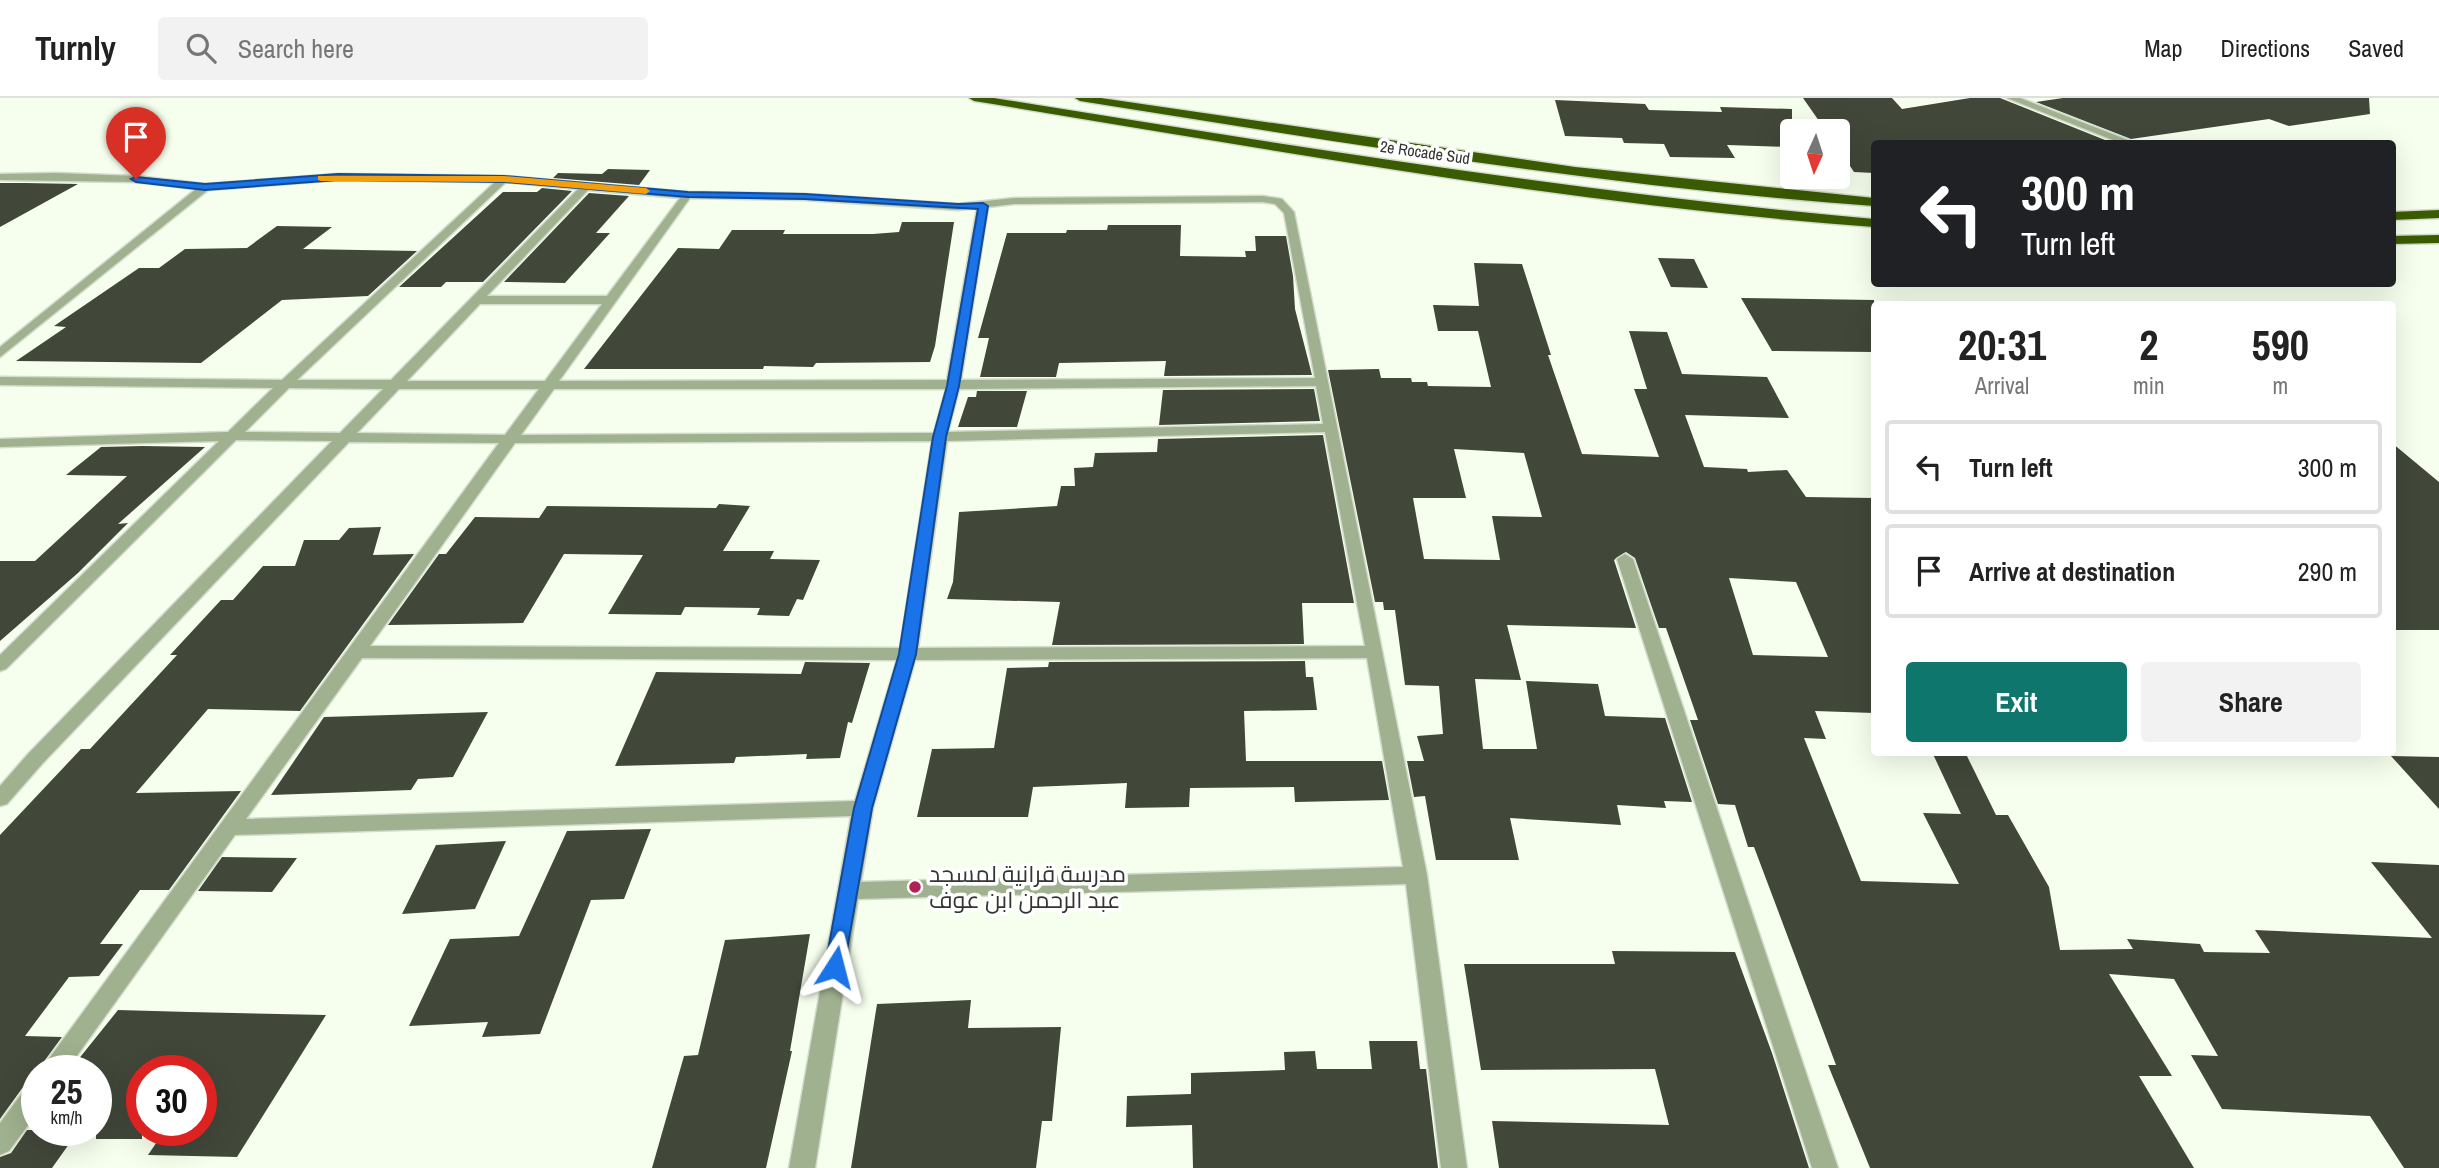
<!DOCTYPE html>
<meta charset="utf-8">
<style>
:root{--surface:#fff;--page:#f2f2f2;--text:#222;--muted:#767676;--line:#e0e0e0;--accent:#0f766e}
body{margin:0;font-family:"Archivo Narrow",Cairo,sans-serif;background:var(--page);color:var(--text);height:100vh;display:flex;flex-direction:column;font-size:26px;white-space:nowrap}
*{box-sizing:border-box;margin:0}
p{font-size:23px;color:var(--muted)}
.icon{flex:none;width:38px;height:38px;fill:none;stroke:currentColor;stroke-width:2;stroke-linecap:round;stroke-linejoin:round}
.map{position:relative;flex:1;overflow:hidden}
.side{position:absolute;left:1871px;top:203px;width:525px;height:455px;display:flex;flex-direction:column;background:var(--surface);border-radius:7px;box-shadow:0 7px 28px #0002}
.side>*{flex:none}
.top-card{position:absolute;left:1871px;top:42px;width:525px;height:147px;border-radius:7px;box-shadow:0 7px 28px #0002;background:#202124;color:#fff;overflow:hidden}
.needle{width:46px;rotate:183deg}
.tools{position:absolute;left:1780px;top:21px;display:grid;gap:14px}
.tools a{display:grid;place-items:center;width:70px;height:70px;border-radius:7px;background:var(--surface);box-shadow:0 7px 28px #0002;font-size:35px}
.speed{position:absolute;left:21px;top:957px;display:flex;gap:14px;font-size:35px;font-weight:700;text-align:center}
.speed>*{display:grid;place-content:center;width:91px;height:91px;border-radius:50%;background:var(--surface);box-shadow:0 7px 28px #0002;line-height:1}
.speed small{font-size:18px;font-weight:400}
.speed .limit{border:10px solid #d22;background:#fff;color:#111}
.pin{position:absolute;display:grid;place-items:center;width:60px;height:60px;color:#fff;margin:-72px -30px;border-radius:50% 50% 50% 0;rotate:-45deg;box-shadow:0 0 7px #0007}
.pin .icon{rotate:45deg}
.me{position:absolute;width:77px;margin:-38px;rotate:9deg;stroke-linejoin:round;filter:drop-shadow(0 0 5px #0008)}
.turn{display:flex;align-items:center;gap:24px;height:147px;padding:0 35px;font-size:32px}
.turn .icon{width:91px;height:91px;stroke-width:2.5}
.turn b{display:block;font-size:49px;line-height:60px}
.eta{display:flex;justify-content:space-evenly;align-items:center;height:119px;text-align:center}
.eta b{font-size:42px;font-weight:700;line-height:49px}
.button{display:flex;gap:14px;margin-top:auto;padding:14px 35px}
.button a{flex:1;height:80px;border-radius:7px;background:var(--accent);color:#fff;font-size:28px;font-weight:700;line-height:80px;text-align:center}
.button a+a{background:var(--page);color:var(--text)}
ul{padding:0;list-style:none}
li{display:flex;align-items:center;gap:21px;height:94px;margin:0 14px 10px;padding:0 21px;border:4px solid var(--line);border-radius:7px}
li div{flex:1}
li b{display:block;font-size:26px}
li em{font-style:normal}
header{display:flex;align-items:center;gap:42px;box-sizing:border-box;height:98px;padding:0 35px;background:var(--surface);border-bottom:2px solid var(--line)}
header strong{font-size:33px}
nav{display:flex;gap:38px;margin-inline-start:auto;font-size:24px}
.search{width:490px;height:63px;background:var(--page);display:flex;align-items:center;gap:18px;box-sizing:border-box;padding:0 24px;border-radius:7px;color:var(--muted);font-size:26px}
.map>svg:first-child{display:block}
.building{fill:#41483a;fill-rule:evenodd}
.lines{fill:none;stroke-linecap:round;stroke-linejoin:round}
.minor-casing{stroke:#d3dbcb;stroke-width:3}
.highway-casing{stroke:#d3dbcb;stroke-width:3}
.minor{fill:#9fb18e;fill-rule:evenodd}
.highway{fill:#3b5b00;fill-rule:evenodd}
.route{fill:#1a73e8;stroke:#114b97;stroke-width:2}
.slow{fill:#f59e0b}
.poi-dot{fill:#b02156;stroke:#fff;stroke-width:2.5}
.labels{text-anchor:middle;stroke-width:7;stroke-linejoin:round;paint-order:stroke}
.far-street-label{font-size:16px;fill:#333630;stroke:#fff}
.near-poi-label{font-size:23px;fill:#333630;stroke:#fff;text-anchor:start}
</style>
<header>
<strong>Turnly</strong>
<div class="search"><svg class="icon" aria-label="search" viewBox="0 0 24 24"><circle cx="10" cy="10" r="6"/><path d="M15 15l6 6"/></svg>Search here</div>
<nav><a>Map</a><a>Directions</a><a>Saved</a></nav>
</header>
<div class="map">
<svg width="2439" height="1070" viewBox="0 0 2439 1070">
<rect width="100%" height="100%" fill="#f6ffed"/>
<path class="building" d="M1803,0H1892L1902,11L1970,0H2000L2110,44L1874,46V75L1854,74L1838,50V33H1826Z
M2063,0H2369L2370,16L2289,28L2269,21L2131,41L2036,4Z
M1555,2L1645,6L1649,12L1722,14L1720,9L1792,11V49L1727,47L1735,60L1670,59L1664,46L1624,45L1622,40L1565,38Z
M608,71L650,72L639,87L553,80L558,75L602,76Z
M0,85H25L78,86L0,129Z
M542,90L572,93L483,184H446L441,189H399L503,94H537Z
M589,95L629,98L596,135H610L565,185L504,184Z
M902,124H954L935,248L930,264L816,265L813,269L764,268L763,271H584L678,150L719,151L732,132H785L783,136H873L899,134Z
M1108,127H1181L1180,158L1246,159L1245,153H1256L1255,138H1286L1293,178L1295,211L1312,277L1164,278L1166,263L1059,265L1056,279H980L989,240H978L1007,135H1066L1067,132H1107Z
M277,128L332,129L303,151L417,153L368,198L282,202L201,265L16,263L66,229L54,228L139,170H159L185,151L247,150Z
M1658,160L1694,161L1708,190L1671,189Z
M1474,165L1522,166L1551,257H1548L1582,356L1659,359L1634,291H1647L1629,233L1667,234L1682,276L1767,279L1789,320L1685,317L1704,369L1747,371L1748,374L1787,372L1806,399L1874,400V615L1815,613L1826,641L1804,640L1861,783L1959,786L1923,715L1961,716L1932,654H1965L1996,717H2008L2049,789L2060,852L2133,851L2127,841L2200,846L2204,854L2270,855L2255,832L2432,840L2371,764L2439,767V1070H2404L2370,1018L2222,1011L2191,957L2218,958L2174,881L2109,876L2172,978H2139L2194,1070H1870L1828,967H1836L1754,749H1748L1735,707L1718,706L1690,622H1698L1666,530H1659L1635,460L1626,454L1614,462L1636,530L1507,527L1521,582L1475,581L1483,651H1537L1526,583L1598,586L1605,618L1665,620L1692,704L1664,703L1666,710L1617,707L1621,727L1510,720L1519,762H1436L1425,698L1414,699L1407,663H1424L1417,638L1443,636L1439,588L1405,587L1395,512H1384L1383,504H1375L1328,272L1379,271L1381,280H1411L1412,284H1427L1428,288L1491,289L1478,233H1438L1433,207L1479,208ZM1454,351L1524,355L1542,419L1492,418L1500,462L1424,461L1413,400H1466ZM1729,480L1796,484L1828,559L1753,557Z
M1741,200L1874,202V254L1772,253Z
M1314,291L1320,323L1159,327L1163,292Z
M977,293H1027L1017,329H958L968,299H976Z
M1323,337L1354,505H1302L1304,546L1052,547L1060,504L947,501L953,484L959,414L1057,408L1061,388H1075L1074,370L1093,369L1095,355L1157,354L1158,341Z
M2392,345L2439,384V532H2392Z
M142,348L205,349L118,426L128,425L78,475L0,543V463H35L127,378L66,377L101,349Z
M719,406L750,408L723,453H774L770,461L820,462L803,502L797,501L789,518L757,517L760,510L685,509L681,517L608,516L643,457L564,456L523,525L388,527L439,456H446L475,419L539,420L547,408L716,410Z
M381,429L373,457L414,456L300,613L208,611L136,695L241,693L169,792H140L100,846H123L99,878L69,879L25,938L62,939L37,973V978L26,985L0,1021V737L81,651H90L177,557H170L221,502H233L263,468H295L304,442H339L349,430Z
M1305,563L1306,579H1313L1317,612L1244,613L1246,663H1382L1389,702L1295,704L1294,689L1190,690L1189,709L1125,710L1127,685L1033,689L1028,719H917L932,651L994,650L1007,570L1048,569L1049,564Z
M805,564L870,565L852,625L848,624L840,660L806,661L807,656L736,659L734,665L615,668L656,574L801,576Z
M488,614L453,679L418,681L411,692L271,697L324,619Z
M2391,658L2439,659V711Z
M651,731L624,801L591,802L540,936L482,939L488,924L409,928L450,841L519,838L567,733Z
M506,743L475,811L402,816L436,747Z
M222,759L297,760L272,794L198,793Z
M810,836L790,953H792L766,1070H652L684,958L698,957L725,842Z
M1612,853L1735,854L1772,955L1809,1070H1499L1492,1023L1669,1027L1655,971L1481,972L1464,866H1615Z
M971,902L968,930L1061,929L1052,1023H1042L1036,1070H851L877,906Z
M118,912L189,914L326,917L237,1059L148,1057L165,1032H201V973H142V1041H96V973H69Z
M1369,943H1417L1420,971H1426L1438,1070H1193L1192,1027L1126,1029L1127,998L1191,996V975L1285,972L1284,954L1315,953L1317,971H1372Z
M27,1032H79L52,1070H0V1059L11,1055Z"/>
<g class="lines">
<g class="minor-casing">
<path id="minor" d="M2007,0H2020L2138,46H2123Z
M56,75L136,78L205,86L338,76L504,78L687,94L805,96L958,106L1014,100L1263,98L1282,101L1294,114L1427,777L1467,1070H1441L1406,786L858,801L815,1070H789L851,718L235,737L66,973H40L499,345L349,344L42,666L7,706L0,708V688L28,656L332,343L236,342L6,571L0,573V557L219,343L0,349V341L228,334L273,290L0,287V279L282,282L495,84L338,82L208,92L0,259V249L196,91L136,84L0,82V76ZM506,84L578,91L391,282H297ZM588,92L680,100L607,198H487ZM690,100L805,102L958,112L977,110L947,282L559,283ZM1263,104L1275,106L1284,115L1315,280L961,282L988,109L1014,106ZM480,206H602L545,283H407ZM1316,288L1323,326L948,334L959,291ZM289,290L383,291L340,335L245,334ZM399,291H539L505,337L357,335ZM554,291H946L934,335L521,337ZM1325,334L1365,548L918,550L947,343ZM932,343L900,550L370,548L515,345ZM362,560L897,562L855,703L246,721ZM1367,560L1403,769L861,784L873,710L915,562Z
M1625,456L1633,461L1838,1070H1812L1617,461Z
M37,984V1015L9,1053L0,1057V1025L28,987Z"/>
</g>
<g class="highway-casing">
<path id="highway" d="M969,0H994C1287,47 1579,95 1874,121V129C1572,107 1273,52 974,3Z
M1075,0H1101L1575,69L1874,100V108C1608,89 1344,45 1080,3Z
M2439,112V120L2392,122V114Z
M2439,137V145L2392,146V138Z"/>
</g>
<use href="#minor" class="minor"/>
<use href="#highway" class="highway"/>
</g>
<path class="route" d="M338,76L504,78L688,94L805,96L958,106L983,105L988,108L959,288L946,339L916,556L872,710L843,875L835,877L828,875L825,869L854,710L899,556L933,339L947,288L978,111L805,101L688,99L504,84L338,82L205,92L136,84L131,81L136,79L205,86Z"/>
<path class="slow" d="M318,78H504L646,90L650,93L646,96L504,84L321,83L318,82Z"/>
<circle class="poi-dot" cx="915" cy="789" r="7"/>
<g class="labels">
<g class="far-street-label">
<text transform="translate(1425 54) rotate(8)" y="6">2e Rocade Sud</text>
</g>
<g class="near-poi-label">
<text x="929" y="784">مدرسة قرانية لمسجد<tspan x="929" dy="26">عبد الرحمن ابن عوف</tspan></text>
</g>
</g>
</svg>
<div class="tools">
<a><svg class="needle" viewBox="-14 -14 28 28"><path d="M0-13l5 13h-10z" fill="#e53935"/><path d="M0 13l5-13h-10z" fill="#767676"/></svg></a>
</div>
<div class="speed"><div>25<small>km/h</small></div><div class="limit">30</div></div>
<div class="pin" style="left:136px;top:81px;background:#d93025"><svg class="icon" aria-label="arrive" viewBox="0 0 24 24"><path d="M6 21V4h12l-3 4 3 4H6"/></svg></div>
<svg class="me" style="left:835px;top:869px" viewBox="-20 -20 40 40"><path d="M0-17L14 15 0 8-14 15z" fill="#1a73e8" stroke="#fff" stroke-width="4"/></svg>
<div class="top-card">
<div class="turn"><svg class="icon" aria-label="left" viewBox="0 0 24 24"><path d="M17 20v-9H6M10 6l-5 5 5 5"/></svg><div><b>300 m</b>Turn left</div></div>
</div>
<section class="side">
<div class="eta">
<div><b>20:31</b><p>Arrival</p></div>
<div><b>2</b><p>min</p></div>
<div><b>590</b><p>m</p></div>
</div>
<ul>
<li><svg class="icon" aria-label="left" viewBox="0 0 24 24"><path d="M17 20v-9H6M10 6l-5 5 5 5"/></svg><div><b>Turn left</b></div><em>300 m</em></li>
<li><svg class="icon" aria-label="arrive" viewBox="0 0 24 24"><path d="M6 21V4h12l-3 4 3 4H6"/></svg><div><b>Arrive at destination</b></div><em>290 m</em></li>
</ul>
<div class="button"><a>Exit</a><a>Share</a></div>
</section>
</div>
